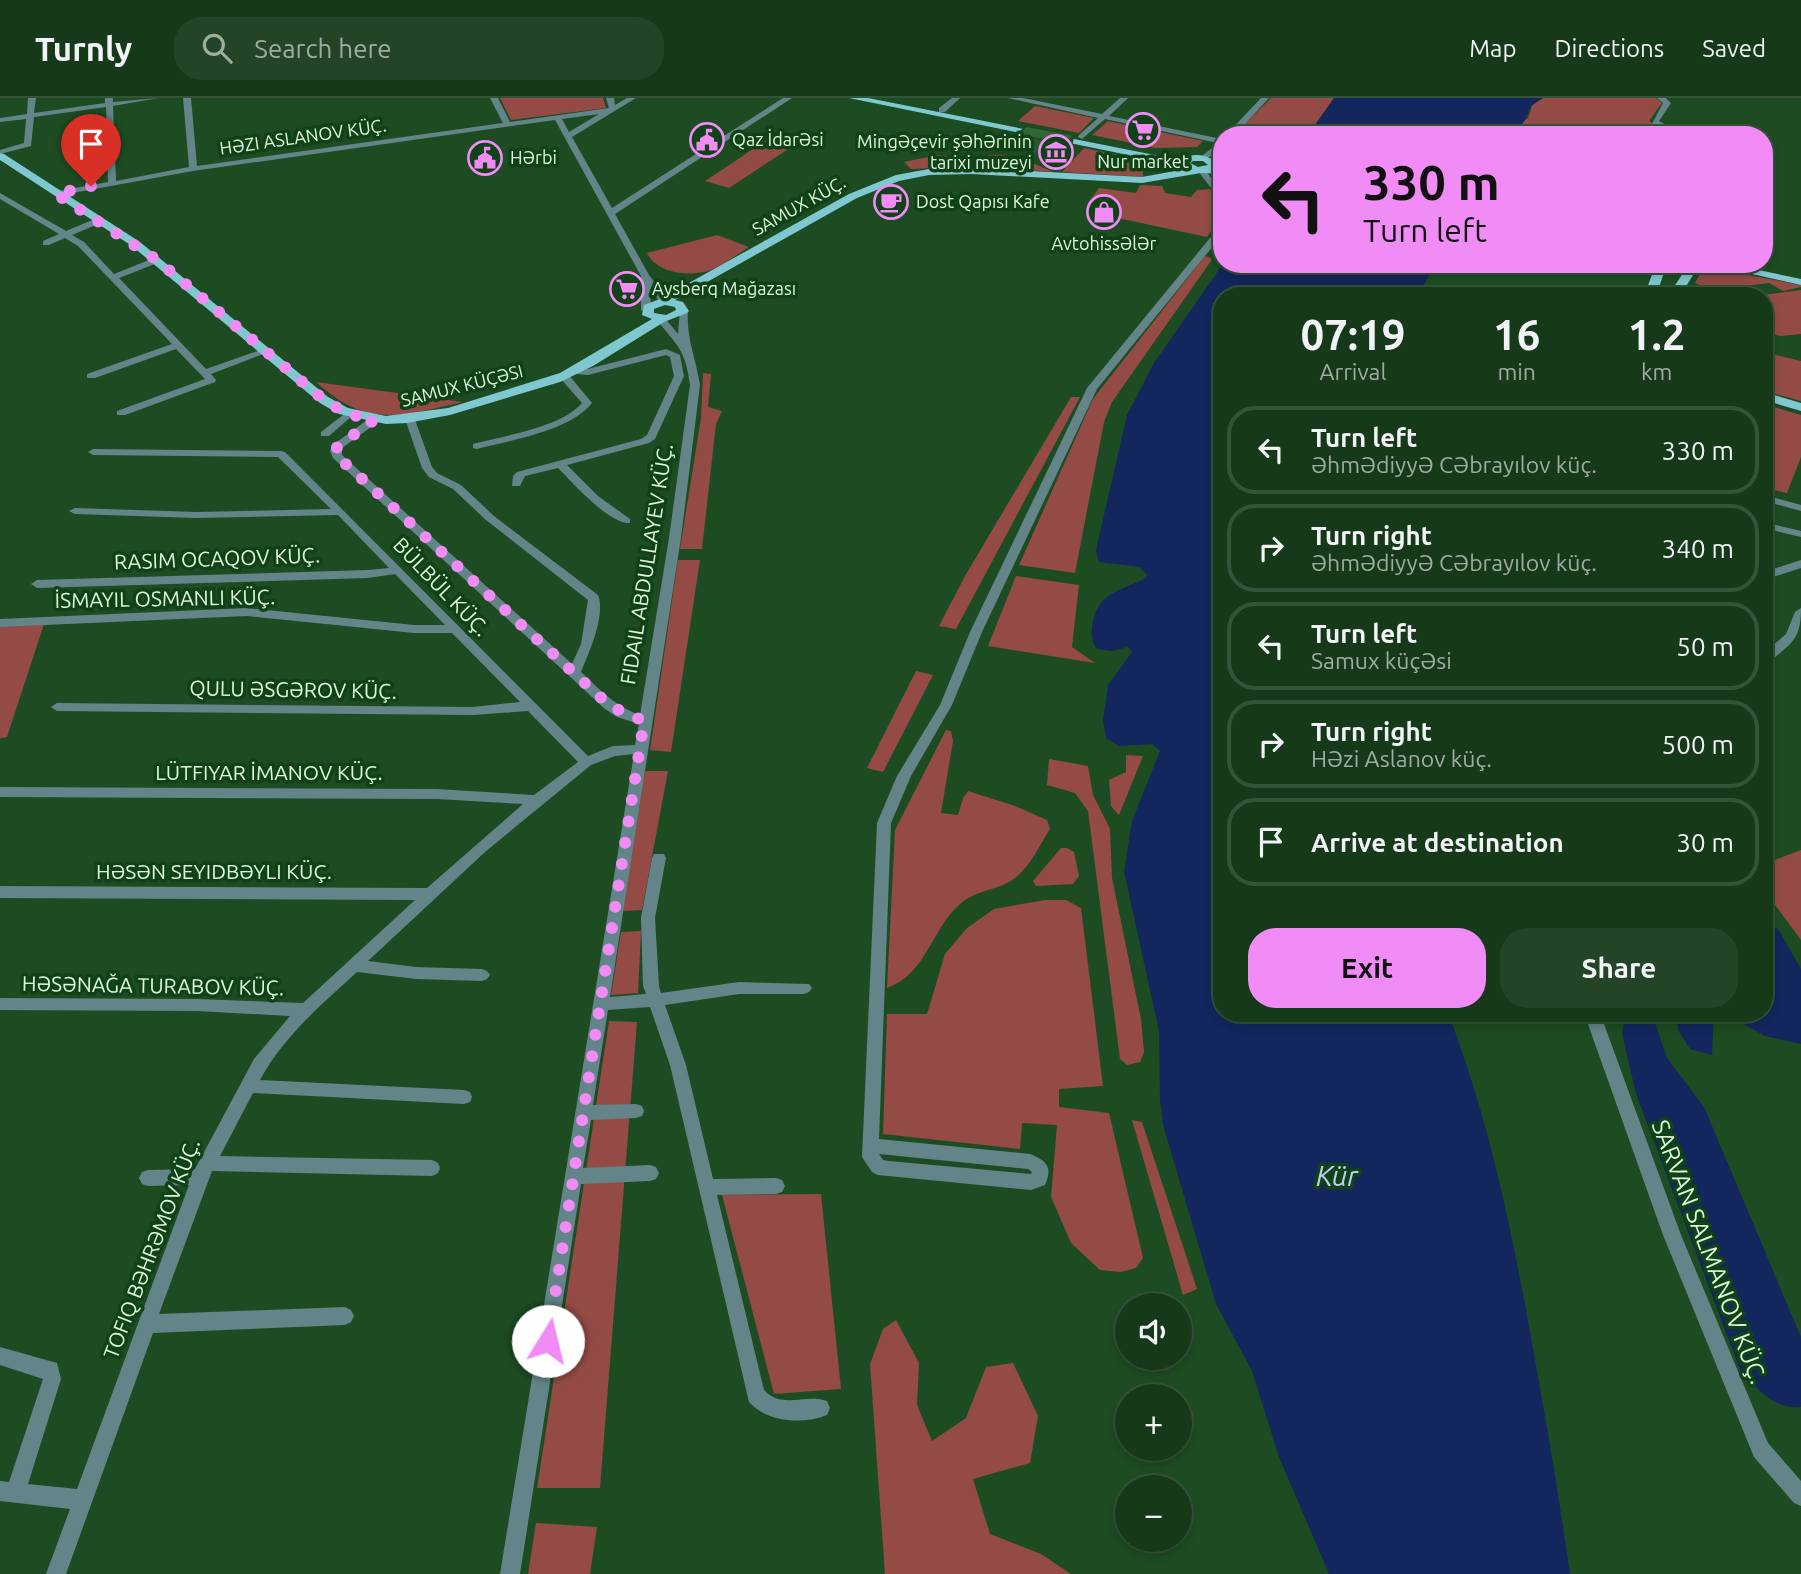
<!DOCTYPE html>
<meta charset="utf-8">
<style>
:root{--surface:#16391a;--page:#234427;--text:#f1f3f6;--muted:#9eaca2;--line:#355339;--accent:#f18bf5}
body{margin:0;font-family:Ubuntu,sans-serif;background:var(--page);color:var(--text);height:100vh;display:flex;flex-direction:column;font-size:26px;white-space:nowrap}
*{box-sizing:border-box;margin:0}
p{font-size:23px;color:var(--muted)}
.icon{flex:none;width:38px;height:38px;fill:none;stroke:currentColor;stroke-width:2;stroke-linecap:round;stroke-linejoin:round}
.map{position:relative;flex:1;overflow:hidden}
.panel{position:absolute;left:1213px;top:189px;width:560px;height:735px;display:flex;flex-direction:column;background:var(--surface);border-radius:28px;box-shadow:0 4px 10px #0003,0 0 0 2px var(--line)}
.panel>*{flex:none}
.top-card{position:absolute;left:1213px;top:28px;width:560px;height:147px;border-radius:28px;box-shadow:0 4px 10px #0003,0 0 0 2px var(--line);background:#f18bf5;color:#111;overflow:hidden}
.tools{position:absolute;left:1115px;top:1195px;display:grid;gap:14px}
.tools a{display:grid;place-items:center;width:77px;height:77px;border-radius:50%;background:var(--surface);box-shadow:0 4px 10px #0003,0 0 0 2px var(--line);font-size:35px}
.pin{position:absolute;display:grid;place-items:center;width:60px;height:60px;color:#fff;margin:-72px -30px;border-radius:50% 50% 50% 0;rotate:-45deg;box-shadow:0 0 7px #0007}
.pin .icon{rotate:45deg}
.me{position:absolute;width:77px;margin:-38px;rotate:9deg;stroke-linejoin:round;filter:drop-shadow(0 0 5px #0008)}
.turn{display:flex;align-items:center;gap:24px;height:147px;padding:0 35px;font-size:32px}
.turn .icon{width:91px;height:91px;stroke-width:2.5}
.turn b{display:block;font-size:49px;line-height:60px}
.eta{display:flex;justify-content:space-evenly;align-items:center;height:119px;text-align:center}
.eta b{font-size:42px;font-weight:700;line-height:49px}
.cta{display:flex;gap:14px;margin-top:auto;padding:14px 35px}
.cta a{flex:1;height:80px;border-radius:28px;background:var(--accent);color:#111;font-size:28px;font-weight:700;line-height:80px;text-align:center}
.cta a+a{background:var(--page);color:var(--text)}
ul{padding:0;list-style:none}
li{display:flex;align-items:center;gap:21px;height:88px;margin:0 14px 10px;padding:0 21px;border:4px solid var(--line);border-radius:28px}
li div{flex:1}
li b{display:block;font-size:26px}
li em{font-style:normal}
header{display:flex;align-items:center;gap:42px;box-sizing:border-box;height:98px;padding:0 35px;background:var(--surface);border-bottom:2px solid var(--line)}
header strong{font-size:33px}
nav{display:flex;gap:38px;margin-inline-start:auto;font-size:24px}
.search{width:490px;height:63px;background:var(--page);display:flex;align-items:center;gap:18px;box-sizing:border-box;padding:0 24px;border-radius:28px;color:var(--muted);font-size:26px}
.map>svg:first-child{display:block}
.green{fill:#944b45}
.water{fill:#13265d}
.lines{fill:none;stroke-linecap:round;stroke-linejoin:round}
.minor{fill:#638589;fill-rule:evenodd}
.major{fill:#80c8d1;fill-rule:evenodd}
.wall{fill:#28592e}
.shaded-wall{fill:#214925}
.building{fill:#2f6835;stroke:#214925;stroke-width:2}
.route{stroke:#f18bf5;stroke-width:12;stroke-dasharray:0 21.6}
.labels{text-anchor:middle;stroke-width:7;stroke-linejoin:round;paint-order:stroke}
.far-street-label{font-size:18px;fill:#ddf7dd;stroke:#104117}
.far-poi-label{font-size:18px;fill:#ddf7dd;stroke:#104117;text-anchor:start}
.street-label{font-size:21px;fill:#ddf7dd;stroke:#104117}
.near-street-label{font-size:24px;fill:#ddf7dd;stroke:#104117}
.near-water-label{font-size:28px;font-style:italic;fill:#bdcef1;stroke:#104117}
</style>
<header>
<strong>Turnly</strong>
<div class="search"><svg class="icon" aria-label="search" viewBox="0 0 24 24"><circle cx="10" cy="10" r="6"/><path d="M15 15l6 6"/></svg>Search here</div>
<nav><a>Map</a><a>Directions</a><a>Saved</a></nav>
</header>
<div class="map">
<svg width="1801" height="1476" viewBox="0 0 1801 1476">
<rect width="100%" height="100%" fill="#1d4c22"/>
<path class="green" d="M500,0H603L606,10L511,22Z
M1271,0H1334L1308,37H1234Z
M1543,0H1656L1662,5L1649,23L1675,37H1507L1528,20L1533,5Z
M1035,8L1094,20L1079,35L1018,23Z
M1108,23L1203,43L1197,49L1156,50L1092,37Z
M771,39L796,46L729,90L705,83Z
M1084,50L1143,62V79L1062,74Z
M938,57L978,62C999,48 1034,66 1054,74L970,68L911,71L904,64Z
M1140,87L1162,88L1165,95L1191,99L1197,92L1210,91L1221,118L1207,139L1113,119L1119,111L1088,105L1099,90L1136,95Z
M717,137L749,149C737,156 724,167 711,172C690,179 657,176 647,155Z
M1205,158L1211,160V163L1112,304L1104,324L1075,475L1019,467L1093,301Z
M1715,171L1801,187V189L1783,193L1769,185L1712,192L1695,185L1701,174Z
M1801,192V236L1781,238L1764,235V198H1756Z
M1764,254L1801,263V303L1764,293Z
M703,275L711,276L708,309L722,313L716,326L702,451H680L701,320Z
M316,284L463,304C400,318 368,331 316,284Z
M1071,299H1080L956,531L939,528L965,478Z
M1764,306L1801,317V359L1787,395L1764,390Z
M678,462H700L671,654L650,652Z
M1016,478L1079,487L1072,549L1095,565L988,548Z
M0,526H44L7,639L0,640Z
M916,573L933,577L883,674L867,670Z
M946,632L951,633L953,643L941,715L958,717L963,700L968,693L1015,708L1047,722L1050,731C1040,746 1030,769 1015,780C1001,791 979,792 965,802C931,827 929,875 887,890L895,732Z
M1126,657L1143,658L1119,717L1111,708L1109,682L1126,674Z
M1049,661L1088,668L1093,697L1110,731L1112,780L1141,921L1144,954L1140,964L1127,967L1120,961L1088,713L1075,695L1047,687Z
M645,673H668L642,812L623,813Z
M1061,750H1067L1074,754L1079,778L1073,786L1036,788L1033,783Z
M1801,752V842L1764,792V766Z
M1045,802H1066L1081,810L1103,988L1059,991V1009L1109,1015L1143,1160L1136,1170L1121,1174L1100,1172L1071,1145L1051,1099L1057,1027L1022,1025L1020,1051L883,1036L887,916H927L945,856L967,830L994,811Z
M641,833L638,895L611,897L621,834Z
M609,923L637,924L600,1390H537Z
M1132,1022L1142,1024L1197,1191L1183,1197Z
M821,1096L841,1291L774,1296L722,1097Z
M896,1222L919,1265L917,1307L932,1343L966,1320L986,1269L1013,1265L1038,1318L1030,1365L973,1381L990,1436L1041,1456L1071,1476H885L870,1266L883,1231Z
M536,1425L597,1429L590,1476H528Z"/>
<path class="water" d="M1334,0H1543L1531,8C1525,22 1523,30 1507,37H1308Z
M1223,166H1435L1418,198H1222V915H1448C1489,1021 1512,1134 1532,1245C1546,1322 1559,1399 1570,1476H1329L1279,1359L1252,1273L1216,1206L1163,1027L1160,1002L1159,933L1124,774L1132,723L1160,653L1152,646L1119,648L1106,640L1103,622L1108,587L1132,554L1128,549L1111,553L1097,551C1091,544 1091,534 1093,524C1099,495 1117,494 1142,482L1147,477L1140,469L1099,464L1096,452L1127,317L1154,265Z
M1764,817L1780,834L1801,871V946L1765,938L1738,923L1740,915H1764Z
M1626,915H1648L1654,922L1667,960L1704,1009L1801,1239V1309C1775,1312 1758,1291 1741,1274L1636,996L1622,936Z
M1677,915H1714L1712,957L1690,951L1678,932Z"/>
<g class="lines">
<path class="minor" d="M28,0H36L34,15L105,5V0H113V4L158,0L113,8L116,83L189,69L183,0H191L197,68L503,25L490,0H498L510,24L609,10L606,0H614L615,7L627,0H636L572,39L612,110L783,0H792L615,116L649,177L669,203L661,205L650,191L651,212L646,215L641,212V178L555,22L193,73L56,98L52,96L53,94L108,84L106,9L34,19L31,48L0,56V52L24,45L26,21L0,24V20L27,16ZM599,16L569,34L562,21Z
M952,0H960L945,14H939V10Z
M1008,0H1023L1102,16L1120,0H1128L1109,18L1222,41V50L1205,62L1201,60L1202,58L1218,45L1105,21L1082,41L1078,39L1079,37L1098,20Z
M1261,0H1269L1235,37H1226Z
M1657,0H1666L1671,5L1659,23L1684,37H1674L1652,26L1663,5Z
M1201,70H1204L1222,95V104L1197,72Z
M0,95L66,133L97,120H103V124L72,137L84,144L114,176L154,160H160V164L119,180L206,271L263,251L271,253L211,276L216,282L215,284L125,317H117V313L205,281L176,251L95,280H87V276L172,246L78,148L65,140L49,147H43V143L59,136L0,101Z
M1219,129H1222V137L1097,291L982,534L952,607L911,678L891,725L879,1041L1030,1056C1047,1063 1053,1069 1045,1087L1031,1092L878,1077L872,1074L862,1059L877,725L897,678L940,607L970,534L1087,290ZM879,1056L1028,1071L1032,1074L1031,1076L889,1063L883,1062Z
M680,211L688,213C686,239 696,261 700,287L681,440L610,899L646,896L643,888L641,820L652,760L654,756H664L666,760L655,820L659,888L661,895L739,884L809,886L812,890L809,894L804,896H739L665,907L686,967L713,1081L776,1080L782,1082L785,1088L782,1094L776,1096L717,1097L764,1292C782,1312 806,1295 827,1303L830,1310L827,1317C802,1327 767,1324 749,1304L670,967L650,909L608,912L593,1007L636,1006L642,1008L644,1013L642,1018L636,1020L591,1022L583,1070L650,1067L656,1069L659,1075L656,1081L650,1083L581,1086L520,1476H500L634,656L615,658L591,667L485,754L368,863L416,869L482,871L487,873L490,877L487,881L482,883L416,881L357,874C322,906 283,939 260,982L464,992L470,994L472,999L470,1004L464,1006L253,995L220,1058L432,1062L438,1065L440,1070L438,1075L432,1078L212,1073L159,1216L345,1209L351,1212L354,1218L351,1224L345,1227L153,1235L66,1476H46L70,1411L0,1403V1383L9,1384L43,1281L0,1267V1249L57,1265L61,1281L28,1386L77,1391L189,1087L148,1088L142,1086L139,1080L142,1074L148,1072L195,1071L254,961L290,918L197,913L0,912V900L197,901L303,905L415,802L0,800V788L427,790L523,706L437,701L0,699V689L437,691L534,697L578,664L528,613L473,617L57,613L51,609L57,605L473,609L520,604L452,535H414L247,518L0,529V521L247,510L414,527H445L395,476L368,480L37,490L31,486L37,482L368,472L389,470L338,417L196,420L75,416L69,413L75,410L196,414L331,411L278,359L93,357L88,354L93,351L281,353L285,354L588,658L613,648L635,647L639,626L617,619L605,611L333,360L330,353L334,346L370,320H378V324L342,350V357L572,566L581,546L588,502L486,422L453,391L429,379L422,370L405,321L406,319H414L432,369L437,375L461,387L494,418L598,497C606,517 589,555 581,574C599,591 616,609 640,617L669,440L690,287C685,250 678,249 656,221L664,219L678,236Z
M666,251L680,257L684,278L655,341L649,345L567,367L598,398L630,421V425C610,427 572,384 558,370L525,378L520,388H512L513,378L517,374L641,341L647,337L674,278L670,259L666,257L588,277L575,276L570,273L575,270L588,271Z
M560,276H568L592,305C570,333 511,342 477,351L473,350V346C503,338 562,329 582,305L560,280Z
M348,313L352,314V318L329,338H321V334Z
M1764,397L1801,407V413L1764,403Z
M1764,424L1801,433V439L1764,430Z
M1801,462V470L1764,482V474Z
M1801,510C1801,543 1791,545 1768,565L1764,566V555L1786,536L1795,514Z
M1764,677L1771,682L1775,748L1773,752H1764Z
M1584,915H1600L1681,1137L1768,1345L1801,1383V1408L1794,1405L1754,1359L1663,1137Z"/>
<path class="major" d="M849,0H868L1180,62C1194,54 1206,56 1218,65L1217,70H1222V76L1201,75L1142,85L971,76L929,77L899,83L857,100L675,202L683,204L689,213L687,215L664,224L593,268L560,284L450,317L407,325L386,326L339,316L320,305L132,148L0,62V55L4,56L140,144L328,299L348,310L386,318L448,310L560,275L652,221L642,217L644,207L660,201L849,96L896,77L929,71L971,70L1142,79L1186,71L1182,68ZM1193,63H1203L1208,67L1198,69L1190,65ZM665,207L675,209L676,212L666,217L654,215V211Z
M1656,166H1667L1656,198H1644Z
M1689,166H1700L1680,198H1668Z
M1707,166H1730L1801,181V187Z
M1764,294L1801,305V313L1764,302Z"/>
</g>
<path class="wall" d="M1018,37H1074L1072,51L1065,60L1017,51Z"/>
<path class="shaded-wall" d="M1074,37L1072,51L1065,60L1066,46Z"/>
<path class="building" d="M1026,28L1074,37L1066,46L1018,37Z"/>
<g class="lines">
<path class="route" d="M91,88L56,96L157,162L324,302L348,316L374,322L338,348L335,352L337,358L610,608L644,623L548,1243"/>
</g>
<defs>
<g id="supermarket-ring" transform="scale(1.75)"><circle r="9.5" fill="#104117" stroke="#f18bf5" stroke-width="1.5"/><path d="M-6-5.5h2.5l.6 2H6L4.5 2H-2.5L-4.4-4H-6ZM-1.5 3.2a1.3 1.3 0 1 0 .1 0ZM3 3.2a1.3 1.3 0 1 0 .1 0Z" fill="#f18bf5"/></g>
<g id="civic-ring" transform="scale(1.75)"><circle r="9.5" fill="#104117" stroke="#f18bf5" stroke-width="1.5"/><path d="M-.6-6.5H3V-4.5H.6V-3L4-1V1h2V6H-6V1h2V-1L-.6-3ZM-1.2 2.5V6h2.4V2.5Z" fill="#f18bf5"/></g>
<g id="museum-ring" transform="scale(1.75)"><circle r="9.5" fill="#104117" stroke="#f18bf5" stroke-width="1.5"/><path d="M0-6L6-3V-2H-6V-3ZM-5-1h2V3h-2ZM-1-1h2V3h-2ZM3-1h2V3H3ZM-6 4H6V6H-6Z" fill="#f18bf5"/></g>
<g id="cafe-ring" transform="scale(1.75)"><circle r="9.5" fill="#104117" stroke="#f18bf5" stroke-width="1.5"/><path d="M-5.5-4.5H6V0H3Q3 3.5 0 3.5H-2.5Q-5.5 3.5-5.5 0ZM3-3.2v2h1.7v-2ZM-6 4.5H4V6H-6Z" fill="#f18bf5"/></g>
<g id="shop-ring" transform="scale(1.75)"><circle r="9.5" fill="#104117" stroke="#f18bf5" stroke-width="1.5"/><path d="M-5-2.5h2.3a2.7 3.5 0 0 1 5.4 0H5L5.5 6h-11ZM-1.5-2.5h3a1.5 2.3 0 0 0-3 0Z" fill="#f18bf5"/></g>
</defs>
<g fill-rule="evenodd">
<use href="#supermarket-ring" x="1143" y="32"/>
<use href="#civic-ring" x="707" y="42"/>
<use href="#museum-ring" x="1056" y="54"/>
<use href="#civic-ring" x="485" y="60"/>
<use href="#cafe-ring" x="891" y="104"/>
<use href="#shop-ring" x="1104" y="114"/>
<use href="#supermarket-ring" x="627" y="191"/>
</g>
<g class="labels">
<g class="far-street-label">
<text transform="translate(303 39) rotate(-8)" y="6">HƏZI ASLANOV KÜÇ.</text>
<text transform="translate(799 108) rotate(-29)" y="6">SAMUX KÜÇ.</text>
<text transform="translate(462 288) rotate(-14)" y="6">SAMUX KÜÇƏSI</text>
</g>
<g class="far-poi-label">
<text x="732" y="48">Qaz İdarəsi</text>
<text x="1032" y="50" text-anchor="end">Mingəçevir şəhərinin<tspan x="1032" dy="21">tarixi muzeyi</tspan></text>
<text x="510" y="66">Hərbi</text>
<text x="1143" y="70" text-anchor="middle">Nur market</text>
<text x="916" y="110">Dost Qapısı Kafe</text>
<text x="1104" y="152" text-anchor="middle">Avtohissələr</text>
<text x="652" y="197">Aysberq Mağazası</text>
</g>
<g class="street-label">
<text transform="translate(217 461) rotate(-2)" y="7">RASIM OCAQOV KÜÇ.</text>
<text transform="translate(647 466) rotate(-81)" y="7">FIDAIL ABDULLAYEV KÜÇ.</text>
<text transform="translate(441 489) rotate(46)" y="7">BÜLBÜL KÜÇ.</text>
<text transform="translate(165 501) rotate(-1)" y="7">İSMAYIL OSMANLI KÜÇ.</text>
<text transform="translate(293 592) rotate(1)" y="7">QULU ƏSGƏROV KÜÇ.</text>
<text x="269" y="682">LÜTFIYAR İMANOV KÜÇ.</text>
<text x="214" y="781">HƏSƏN SEYIDBƏYLI KÜÇ.</text>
<text transform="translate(153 888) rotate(1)" y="7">HƏSƏNAĞA TURABOV KÜÇ.</text>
<text transform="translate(152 1151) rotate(-69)" y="7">TOFIQ BƏHRƏMOV KÜÇ.</text>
</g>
<g class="near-street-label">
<text transform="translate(1709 1154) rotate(69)" y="8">SARVAN SALMANOV KÜÇ.</text>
</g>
<g class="near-water-label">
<text x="1337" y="1088">Kür</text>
</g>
</g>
</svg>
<div class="tools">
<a><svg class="icon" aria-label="sound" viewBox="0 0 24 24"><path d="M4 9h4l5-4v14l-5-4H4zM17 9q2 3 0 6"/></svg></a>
<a>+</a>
<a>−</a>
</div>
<div class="pin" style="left:91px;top:88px;background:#d93025"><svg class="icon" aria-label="arrive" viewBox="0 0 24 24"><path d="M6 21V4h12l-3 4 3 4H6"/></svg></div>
<svg class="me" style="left:548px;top:1243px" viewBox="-20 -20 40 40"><circle r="19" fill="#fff"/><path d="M0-13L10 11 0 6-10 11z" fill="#f18bf5"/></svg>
<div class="top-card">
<div class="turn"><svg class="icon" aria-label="left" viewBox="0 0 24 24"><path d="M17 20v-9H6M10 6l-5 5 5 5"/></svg><div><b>330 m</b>Turn left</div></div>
</div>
<section class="panel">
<div class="eta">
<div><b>07:19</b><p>Arrival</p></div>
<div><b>16</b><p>min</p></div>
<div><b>1.2</b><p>km</p></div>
</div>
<ul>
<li><svg class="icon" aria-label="left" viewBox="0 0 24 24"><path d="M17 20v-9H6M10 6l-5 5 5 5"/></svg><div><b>Turn left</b><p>Əhmədiyyə Cəbrayılov küç.</p></div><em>330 m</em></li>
<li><svg class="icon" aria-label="right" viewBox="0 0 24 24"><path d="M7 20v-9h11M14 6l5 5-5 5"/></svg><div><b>Turn right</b><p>Əhmədiyyə Cəbrayılov küç.</p></div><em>340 m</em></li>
<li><svg class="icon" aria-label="left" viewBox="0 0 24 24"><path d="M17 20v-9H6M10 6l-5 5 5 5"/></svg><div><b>Turn left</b><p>Samux küçəsi</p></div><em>50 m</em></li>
<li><svg class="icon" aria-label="right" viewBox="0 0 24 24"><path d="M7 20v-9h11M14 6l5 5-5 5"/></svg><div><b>Turn right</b><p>Həzi Aslanov küç.</p></div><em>500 m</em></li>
<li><svg class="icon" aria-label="arrive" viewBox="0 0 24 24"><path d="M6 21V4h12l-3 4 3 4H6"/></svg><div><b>Arrive at destination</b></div><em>30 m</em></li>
</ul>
<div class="cta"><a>Exit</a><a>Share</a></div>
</section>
</div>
